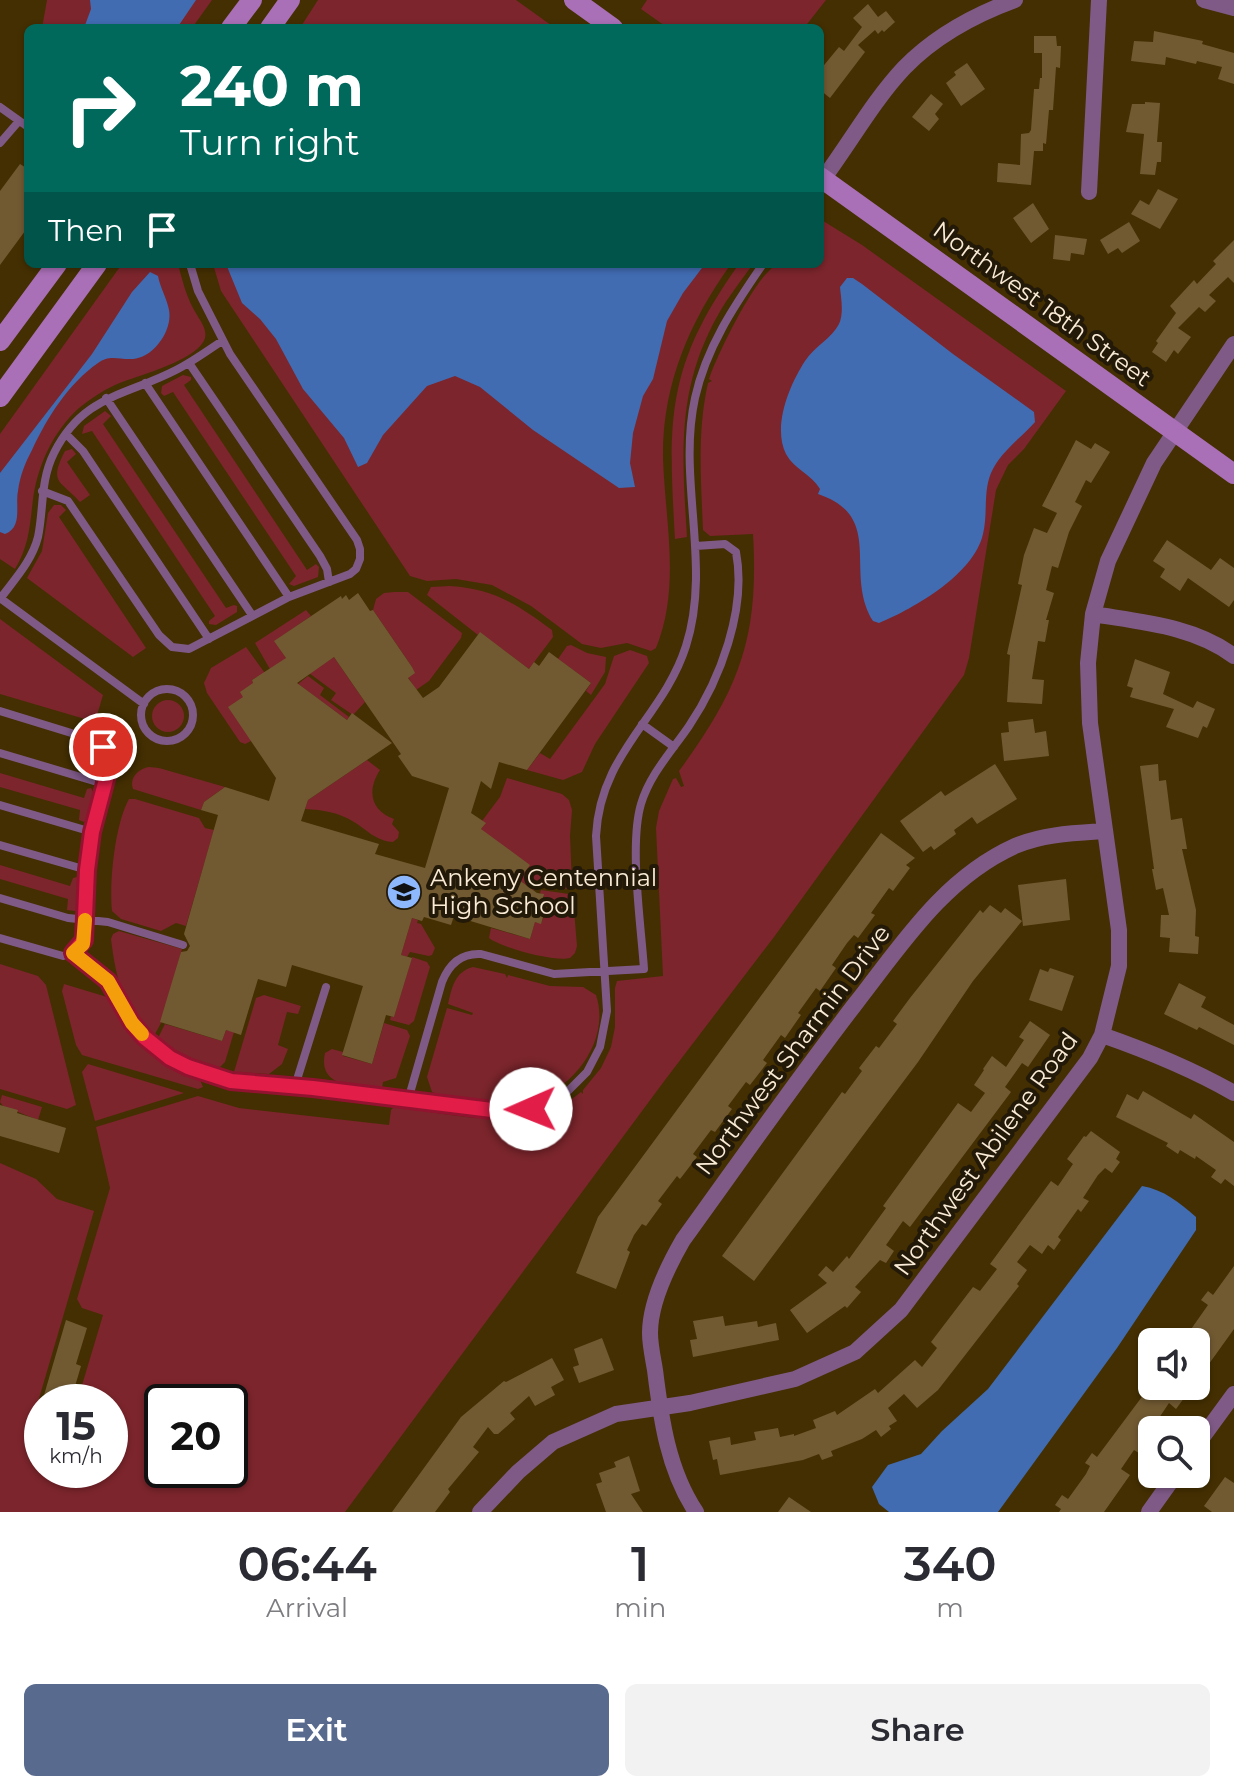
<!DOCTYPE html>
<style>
:root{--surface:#fff;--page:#f2f2f3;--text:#2b2b33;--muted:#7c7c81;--accent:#586a8e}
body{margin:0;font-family:Montserrat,sans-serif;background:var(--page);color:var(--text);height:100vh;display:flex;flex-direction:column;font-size:30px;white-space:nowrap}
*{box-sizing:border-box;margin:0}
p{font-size:26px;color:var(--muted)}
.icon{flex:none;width:44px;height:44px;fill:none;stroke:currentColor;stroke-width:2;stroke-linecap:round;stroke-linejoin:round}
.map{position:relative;height:1512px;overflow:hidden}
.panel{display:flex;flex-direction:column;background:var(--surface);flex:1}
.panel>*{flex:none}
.hud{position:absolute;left:24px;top:24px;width:800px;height:244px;border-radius:12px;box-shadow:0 2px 6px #0004;background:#00695c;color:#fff;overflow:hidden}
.buttons{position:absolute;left:1138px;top:1328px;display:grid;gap:16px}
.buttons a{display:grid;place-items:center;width:72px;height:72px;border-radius:12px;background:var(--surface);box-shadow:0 2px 6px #0004;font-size:40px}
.speed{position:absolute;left:24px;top:1384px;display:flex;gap:16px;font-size:40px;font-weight:700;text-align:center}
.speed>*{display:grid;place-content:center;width:104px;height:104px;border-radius:50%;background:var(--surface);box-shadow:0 2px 6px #0004;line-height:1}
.speed small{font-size:20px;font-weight:400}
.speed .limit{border:4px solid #111;border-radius:12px;background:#fff;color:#111}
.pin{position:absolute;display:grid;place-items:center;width:68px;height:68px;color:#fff;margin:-34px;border:4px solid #fff;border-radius:50%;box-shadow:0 2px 8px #0007}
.me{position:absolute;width:88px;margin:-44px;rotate:269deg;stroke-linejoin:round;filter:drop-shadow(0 0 6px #0008)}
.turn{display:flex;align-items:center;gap:28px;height:168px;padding:0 24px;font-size:36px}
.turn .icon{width:104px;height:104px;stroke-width:2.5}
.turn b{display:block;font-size:56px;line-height:68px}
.then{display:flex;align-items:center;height:76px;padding:0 24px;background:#0003;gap:16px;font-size:30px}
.eta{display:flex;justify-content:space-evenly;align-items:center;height:136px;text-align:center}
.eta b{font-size:48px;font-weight:600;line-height:56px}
.cta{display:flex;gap:16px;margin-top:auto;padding:16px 24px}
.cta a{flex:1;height:92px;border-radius:12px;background:var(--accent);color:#fff;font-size:32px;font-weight:600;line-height:92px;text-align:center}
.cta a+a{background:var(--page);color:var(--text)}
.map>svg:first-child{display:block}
.green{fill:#7c252c;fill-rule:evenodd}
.water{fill:#416cb2}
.building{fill:#715a32;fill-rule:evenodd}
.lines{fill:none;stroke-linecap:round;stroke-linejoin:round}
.service{stroke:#7f5a87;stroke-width:8}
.minor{stroke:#7f5a87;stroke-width:16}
.secondary{stroke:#a96fb7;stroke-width:20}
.route-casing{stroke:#92132f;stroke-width:20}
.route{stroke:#e11d48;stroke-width:14}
.slow{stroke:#f59e0b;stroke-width:14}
.labels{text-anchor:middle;stroke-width:8;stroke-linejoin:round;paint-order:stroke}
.street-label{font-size:24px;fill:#f9ebd5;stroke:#231908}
.poi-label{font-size:24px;fill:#f9ebd5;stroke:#231908;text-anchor:start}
</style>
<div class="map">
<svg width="1234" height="1512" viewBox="0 0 1234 1512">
<rect width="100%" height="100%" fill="#442f02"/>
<path class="green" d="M47,0H212L192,28H42Z
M318,0H516L555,28H300Z
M647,0H826L804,28H668L641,9Z
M820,219L862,245L1066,391L1024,449L1008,465L996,490L969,658L964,675L774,937L665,1080L345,1512H0V1163L36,1179L57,1199L94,1211L33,1419L42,1422V1470H110V1402H77L103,1315L82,1308L77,1299L110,1188L96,1127L198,1096L239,1108L389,1125L391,1110L394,1107C456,1114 529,1136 581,1092L583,1094V1090L601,1068L611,1047L615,1027V988L617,981L663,976L656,828L659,811L673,779L676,778L681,787L684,786L679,771C740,688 759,637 753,534L710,536L703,530C701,480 697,432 708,383L712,381L709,379L710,376C718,354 756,274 777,265C788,261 807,264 820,264ZM162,1402H230V1470H162Z
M122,264H178C183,283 187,299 197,315C201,322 207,329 205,338C198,361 135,376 115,385C102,391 90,399 79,408C53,432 38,464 33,499C30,525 29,546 15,569L0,559V434Z
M213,264H731C689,322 662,386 663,458C665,521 681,587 656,648L651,651L627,643L601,648L582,644L531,606L492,585L456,579L427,581L410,576L221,291Z
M739,264H753C741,281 728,297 718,315C676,389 682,456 687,537L675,539C668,419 666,366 739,264Z
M183,375L191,377V380L184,385L307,570L316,564L319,567L318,577L294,586L289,584L296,576L173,392L164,396L161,393L162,386Z
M105,411L111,416L103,424L226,608L234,605L237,606V612L216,625L209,624V621L215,616L92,431L82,434L84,426Z
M72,449L76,454L67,462L90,495L80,502C61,480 48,484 65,451Z
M54,505H61L66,510L59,517L146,648L133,657L27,578L42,551L48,513Z
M450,586C494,589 517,604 552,630L553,637L529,669L480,633L478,635L427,595L431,587Z
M394,592H408L462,633L461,638L429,681L416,690L408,677L412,667L373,610L376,599L384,593Z
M306,610L311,616L275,641L286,658L275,678L255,643Z
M0,619L103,695L95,722L0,694Z
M571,645L587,653L606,657L605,672L591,695L586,691L591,683L558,659L567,646Z
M246,647L272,683L257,677L252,680L253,683L243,697L251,741L245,744L240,742L207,693L204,683L211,668Z
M630,650L647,656L649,663L595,744L582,772L563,780L527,770L540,753L550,759L605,684L614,656Z
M334,657L365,702L353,715L331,700L336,693L309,673Z
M308,676L324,688L320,695L349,717L347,720L298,684Z
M152 716a16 16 0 1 1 32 0a16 16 0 1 1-32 0Z
M367,760L380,770C367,790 370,810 394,819L392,824L399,832L398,838L393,842C376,841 367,830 354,822C338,812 323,810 305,809L308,800Z
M149,767L159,768L225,787L204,802L201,810L133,789C129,778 138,769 149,767Z
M0,773L84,798L87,789L91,788L95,796L87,819L84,822L79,820L80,810L0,787Z
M507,778L562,794L569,800L572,810L570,836L572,884L567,889L536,884L534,891L519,880L481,829L485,824L482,821L500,797Z
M129,799H135L199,818L205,828L214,830L186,926L176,923L161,931L121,919L112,911C109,882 115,824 129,799Z
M0,865L70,886L73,878L77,877L80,881L78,908L75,911L67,910L68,899L0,879Z
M541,890L569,894L573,898L577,946L575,953L570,958C554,962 502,948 489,938L491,928L530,939L535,922L541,923L550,903L540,893Z
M412,918L418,920L417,923L421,924L435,948L432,955L429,956L410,952L407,957L401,955Z
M119,931L182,949L161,1023L155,1034C123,1018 115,971 111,939L113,934Z
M412,957L427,962L430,967L414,1021L409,1025L390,1020L391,1016L394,1017Z
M0,964L38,976L46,985L76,1105L67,1109L0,1089Z
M473,967L505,974L507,978L508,975L550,986L583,987L596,995C611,1039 574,1090 531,1100C510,1105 489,1100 468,1098C456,1097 442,1097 432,1092L427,1077L447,1008L472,1015L473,1013L448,1004C452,988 454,972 473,967Z
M64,984L107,997L143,1045L171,1067L200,1080L203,1087L198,1089L82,1055L76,1045L62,991Z
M264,995L301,1006L298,1014L287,1012L278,1045L288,1049L282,1064L269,1074L234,1072L256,998Z
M384,1023L407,1030L410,1036L396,1078L383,1082L382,1089C358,1086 317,1089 325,1053L332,1049L343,1052V1056L372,1064Z
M165,1024L222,1041L226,1030L234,1032L225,1062L218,1069C198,1071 172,1054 157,1040Z
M88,1064L184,1093L95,1121L82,1072Z
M2,1095L42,1107L38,1120L3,1106L0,1102Z"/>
<path class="water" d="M90,0H196L177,28H84L91,9Z
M226,264H310L326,267L334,264H705L683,293L667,321L653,379L643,396L633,433L630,463L635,487L619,488L533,430L480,387L455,376L427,386L383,435L367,463L358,467L344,438L303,389L276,339L260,319L242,303Z
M150,272L158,276C160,287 167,299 169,310C173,331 153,358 133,359C119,360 110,354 98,363C68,384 47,418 32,450C25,463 20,476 18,491C15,506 23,527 5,534L0,532V473L92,354L132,292Z
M847,278H853L862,284L953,354L1034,412L1035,422C1021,438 1000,452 991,473C983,492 988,514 983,534C974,574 915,608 879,623L873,621C843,572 886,517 818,494L820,489C811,474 794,469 786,454C772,426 790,384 805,361C814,347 832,338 839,324C844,313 841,298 840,287Z
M1142,1186C1164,1190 1179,1202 1196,1217V1230L1117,1348L998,1512H889L879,1504L872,1487L888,1465L921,1454L942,1431L988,1389Z"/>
<path class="building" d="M868,4L878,17L886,11L895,22L884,32L882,30L878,34L875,30L858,45L865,52L830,98L820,90V70L839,47L844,51L862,27L853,18Z
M1154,31L1203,41L1202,44L1234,53V84L1218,79L1222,67L1197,61L1196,64L1166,57L1165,65L1131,61L1134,41L1153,42Z
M1034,36H1056L1057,46H1061L1060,68L1056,67L1053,110H1049L1046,144L1043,143V151H1034L1031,185L997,182L998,163L1020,165L1021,134L1029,133L1031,130L1034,89H1039L1040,78H1042V53H1034Z
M967,63L985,89L961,106L946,83L956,75L954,72Z
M931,94L943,104L935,114L939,119L929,131L912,117Z
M1145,102L1160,103L1157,142H1162L1161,162H1157L1155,175L1140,174L1144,134L1126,132L1132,104H1145Z
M20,164L28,169V227L0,265V191Z
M1158,189L1178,199L1160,229L1131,214L1140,200L1149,205Z
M1033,203L1049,229L1031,243L1013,218Z
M1129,222L1140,241L1122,253L1118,248L1108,254L1100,240Z
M1055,235L1087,239L1084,255L1071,253L1070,261L1053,259Z
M1234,240V283L1228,277L1209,295L1216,301L1205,312L1199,307L1178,328L1191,337L1178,354L1174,350L1166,362L1152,352L1158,343L1156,341L1176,313L1170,306L1194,280L1197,284L1216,264L1213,261Z
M1076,440L1091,449L1095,443L1110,452L1091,483L1086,480L1075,502L1082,506L1069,532L1058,568L1052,566L1046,590L1054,593L1046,620H1049L1045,642L1038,641L1032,679L1044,680L1042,704L1007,702L1010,655L1007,654L1022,585L1018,584L1024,555L1034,528L1047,533L1057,513L1042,506Z
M1167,540L1211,570L1220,558L1234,568V600L1229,607L1188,578L1180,591L1160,577L1165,569L1153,561Z
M358,593L370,611L373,610L412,667L415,673L408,678L423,698L439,687L480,632L529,669L534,662L539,666L549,652L591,683L527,770L499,762L491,789L481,781L471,813L486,823L481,829L530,865L519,880L537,893L544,894L543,898L548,901L541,924L535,922L530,939L454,916L451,925L424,917L422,921L412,918L401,955L412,958L394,1017L386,1015L372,1064L342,1055L363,986L292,965L286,987L258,979L241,1035L226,1030L222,1041L160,1022L181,952L187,951L190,946L184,934L218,815L201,810L204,802L225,787L269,801L276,778L228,707L243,697L240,692L253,683L252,680L286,658L274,641L341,596L342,599L346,595L349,600ZM334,657L401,754L398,756L412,776L449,788L425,868L375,854L379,844L301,821L308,800L392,743L352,713L347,720L297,683Z
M1135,659L1170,672L1163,694L1193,708L1197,701L1215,709L1207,728L1203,726L1198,738L1166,727L1174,709L1130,697L1133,688L1127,686Z
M1033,719L1035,733L1046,731L1049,756L1004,761L1001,733L1009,732L1008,722Z
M995,764L1017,799L977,824L972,817L954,830L956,834L934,850L931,846L923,852L900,821L941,791L945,796Z
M1158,764L1159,781L1166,780L1171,820L1182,818L1187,849H1182L1196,910L1195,936L1199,937L1198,954L1169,952L1170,938L1160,937L1161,915H1169L1163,888L1156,890L1152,869H1154L1140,766Z
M881,833L915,858L906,865L910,868L893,891L889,888L871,913L875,915L858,938L854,935L847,943L832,965L836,968L820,991L816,988L798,1013L801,1015L785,1038L781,1035L763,1060L767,1063L750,1085L746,1082L728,1106L732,1109L715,1132L711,1130L693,1154L697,1157L680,1179L677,1176L658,1201L662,1204L646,1226L642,1224L634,1235L627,1250L630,1252L616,1289L576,1273L598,1217Z
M1066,879L1070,920L1023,926L1018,885Z
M990,905L1001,913L1005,908L1022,921L973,981L918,1062L754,1281L722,1256L842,1092L845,1094L862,1071L859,1068L876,1046L879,1048L897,1024L893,1021L910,998L980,910L983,913Z
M1050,968L1074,976L1062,1011L1029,1000L1040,969L1048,972Z
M1179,983L1206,997L1201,1007L1234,1025V1045L1199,1027L1197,1030L1164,1014Z
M1030,1021L1050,1035L1028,1067L1022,1063L1005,1087L1011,1092L910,1227L903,1221L886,1245L894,1251L886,1263L880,1260L855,1287L861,1292L847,1308L845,1306L807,1333L790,1310L827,1283L818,1275L826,1266L833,1272L847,1256L849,1259L886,1208L883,1206L958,1103L971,1112L985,1093L974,1085L984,1070L983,1069L992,1056L1006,1067L1024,1040L1019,1037Z
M1143,1091L1191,1119L1194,1114L1234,1142V1186L1225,1179L1221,1184L1211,1177L1216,1170L1196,1156L1195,1159L1180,1150L1178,1154L1166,1146L1168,1143L1116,1117L1127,1094L1138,1100Z
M0,1105L18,1110L17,1113L66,1128L59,1153L0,1136Z
M1091,1131L1120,1152L1116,1159L1120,1162L1112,1173L1105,1168L1098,1175L1083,1198L1089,1201L1081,1212L1078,1209L1058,1237L1061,1240L1054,1250L1048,1245L1042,1254L1030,1245L1017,1262L1027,1270L1017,1284L1019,1286L938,1390L917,1408L904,1394L888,1408L897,1421L889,1426L891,1429L881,1437L876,1430L862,1439L831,1451L833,1456L822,1460L819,1454L803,1460L720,1475L717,1459L713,1460L709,1441L730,1437L731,1445L756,1440L754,1432L778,1428L780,1437L794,1434V1436L816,1428L813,1420L835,1411L837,1415L875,1389L878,1393L915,1360L922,1367L937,1348L931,1342L973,1287L980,1291L997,1269L990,1264L1051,1181L1058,1186L1073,1164L1067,1159L1084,1136L1086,1137Z
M1234,1266V1329L1196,1382V1342H1182L1208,1305L1201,1300L1208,1291L1213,1295Z
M723,1316L725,1326L757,1321L758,1327L776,1323L779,1340L693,1357L690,1340L697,1339L693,1321Z
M66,1320L87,1328L76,1364L81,1366L73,1393L68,1391L65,1402H42Z
M602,1338L614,1370L579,1383L573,1367L579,1365L574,1349Z
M552,1358L564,1380L551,1387L555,1395L535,1406L529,1396L510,1413L515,1419L498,1434H494L488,1427L473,1447L479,1452L448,1489L450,1492L435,1512H392L461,1417L504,1381L506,1382Z
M1150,1386H1193L1176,1409L1169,1403L1157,1421L1169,1430H1152V1441L1142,1455L1134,1450L1121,1469L1130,1475L1104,1512H1059L1061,1509L1055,1505L1062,1495L1068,1499L1086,1474L1090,1466L1085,1463L1092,1453L1097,1457Z
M629,1456L640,1491L631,1494L643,1512H606L596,1484L602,1482L599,1473L616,1467L614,1462Z
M1225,1477L1234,1483V1512H1212L1204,1506Z
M789,1497L811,1512H778Z"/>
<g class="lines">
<path class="service" d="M0,107L28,127
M0,143L19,121
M189,363L320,556L327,569L329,582
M145,383L289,597
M106,398L252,615
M66,434L83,451L209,639
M42,491L68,501L159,635L172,647L189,649L289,597L350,574L356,569L360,559V549L357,540L230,354L198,291L190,264
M0,598L144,704
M0,599C14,580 32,561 38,537C44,508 40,481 54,453C83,395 126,396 176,370C192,362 207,351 222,341
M141 715a26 26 0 1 1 52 0a26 26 0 1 1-52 0Z
M0,711L94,740L103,747L108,757L109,768L92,832L87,870L83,944L73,953L63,956L0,938
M642,724L674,747
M0,753L104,784
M0,805L92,832
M0,845L87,870
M0,898L68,918L108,922L183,945
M73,953L108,981L132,1023L144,1037L170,1058L188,1067L231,1081L313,1088L515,1112L542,1106L566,1093L587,1072L600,1047L607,1011L596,836C600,752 663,718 686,646C712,565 677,480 695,398C706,348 734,306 763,264
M295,1086L326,987
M408,1100L442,982C449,964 461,953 481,954L554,974L644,969C641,924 629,845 641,804C650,774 672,751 689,726C720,680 747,609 736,552L725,544L696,546"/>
<path class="minor" d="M1204,0L1234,8
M823,179C850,143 873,101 904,68C935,36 974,15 1015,0
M1089,192L1099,0
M1093,614C1141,622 1194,626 1234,656
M1102,1035C1148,1051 1192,1069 1234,1093
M1196,1446L1234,1394
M480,1512L518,1472L553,1442L616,1414L690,1403L795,1379L855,1352L901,1310L1090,1058L1102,1035L1119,966V930L1090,723L1088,663L1093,614L1108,561L1154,463L1234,344
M696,1512C668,1470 661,1419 655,1370C653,1358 650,1345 650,1333C650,1302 668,1266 683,1240C740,1161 796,1081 856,1003C902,944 944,878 1015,846C1043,834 1075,833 1105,831
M1149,1512L1176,1474"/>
<path class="secondary" d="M574,0L613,28
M231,28L252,0
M270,28L290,0
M820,177L1234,474
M0,341L57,264
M0,397L97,264"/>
</g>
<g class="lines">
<g class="route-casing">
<path id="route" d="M103,747L108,757L109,768L92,832L87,870L84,940L73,953L108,981L132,1023L144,1037L170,1058L188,1067L231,1081L313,1088L500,1111L531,1109"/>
</g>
<use href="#route" class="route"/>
<path class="slow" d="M85,920L83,944L73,953L108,981L132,1023L142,1034"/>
</g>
<defs>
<g id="school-disc" transform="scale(1.8)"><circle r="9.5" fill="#8eb8fd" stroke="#231908"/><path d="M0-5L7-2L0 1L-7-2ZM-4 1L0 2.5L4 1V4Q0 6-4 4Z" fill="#111"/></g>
</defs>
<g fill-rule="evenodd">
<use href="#school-disc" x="404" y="892"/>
</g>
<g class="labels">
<g class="street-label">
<text transform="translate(1042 304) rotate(36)" y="8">Northwest 18th Street</text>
<text transform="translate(793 1050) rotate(-53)" y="8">Northwest Sharmin Drive</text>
<text transform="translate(986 1154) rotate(-54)" y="8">Northwest Abilene Road</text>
</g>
<g class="poi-label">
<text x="430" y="886">Ankeny Centennial<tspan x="430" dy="28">High School</tspan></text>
</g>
</g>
</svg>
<div class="buttons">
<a><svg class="icon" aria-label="sound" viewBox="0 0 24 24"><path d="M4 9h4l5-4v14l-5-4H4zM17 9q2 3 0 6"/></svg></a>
<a><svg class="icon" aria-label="search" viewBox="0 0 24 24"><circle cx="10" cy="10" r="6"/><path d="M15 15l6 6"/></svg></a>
</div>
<div class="speed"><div>15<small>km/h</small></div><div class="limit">20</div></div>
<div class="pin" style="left:103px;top:747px;background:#d93025"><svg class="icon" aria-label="arrive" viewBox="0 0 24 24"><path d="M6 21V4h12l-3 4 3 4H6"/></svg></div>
<svg class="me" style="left:531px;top:1109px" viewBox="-20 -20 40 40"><circle r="19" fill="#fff"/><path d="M0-13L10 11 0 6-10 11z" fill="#e11d48"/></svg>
<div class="hud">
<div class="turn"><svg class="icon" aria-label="right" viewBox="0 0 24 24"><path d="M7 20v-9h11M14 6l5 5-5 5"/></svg><div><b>240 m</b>Turn right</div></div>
<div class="then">Then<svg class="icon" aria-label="arrive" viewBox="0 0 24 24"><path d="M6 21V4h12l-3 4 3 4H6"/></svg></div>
</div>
</div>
<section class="panel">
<div class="eta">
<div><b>06:44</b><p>Arrival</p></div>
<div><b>1</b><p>min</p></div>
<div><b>340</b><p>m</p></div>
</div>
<div class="cta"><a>Exit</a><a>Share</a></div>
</section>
